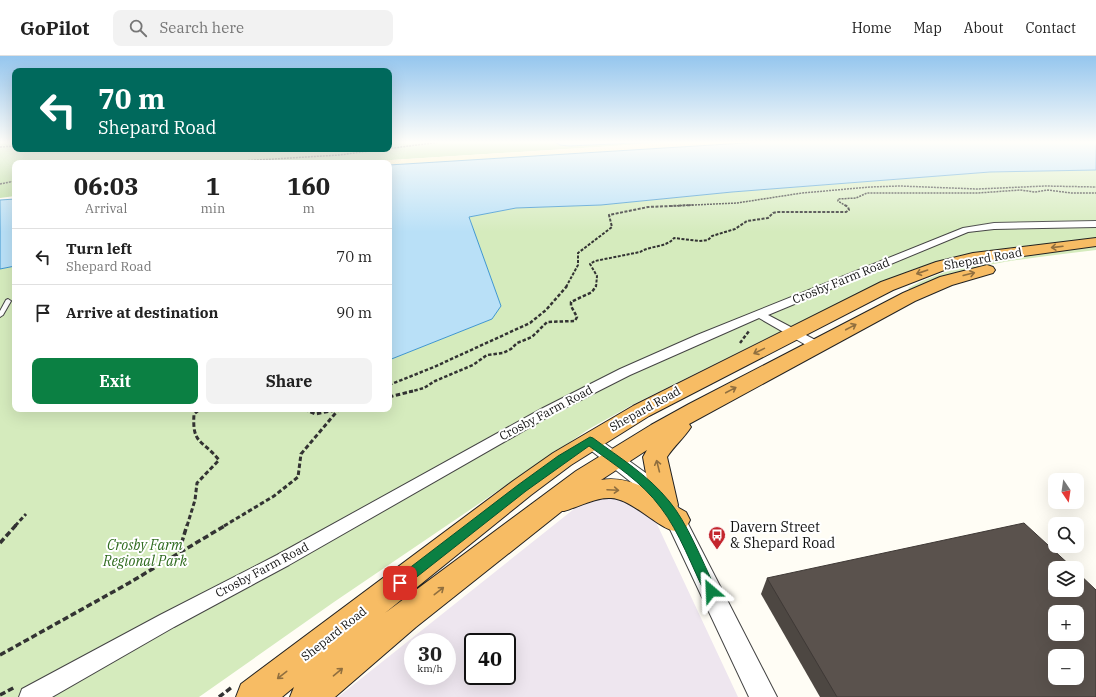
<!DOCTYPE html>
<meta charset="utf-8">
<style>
:root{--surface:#fff;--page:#f2f2f2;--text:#222;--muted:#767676;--line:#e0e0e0;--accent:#0b8043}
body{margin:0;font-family:"IBM Plex Serif",serif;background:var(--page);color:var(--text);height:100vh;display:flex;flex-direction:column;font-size:15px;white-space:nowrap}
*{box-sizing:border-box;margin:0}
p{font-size:13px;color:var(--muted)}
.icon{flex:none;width:22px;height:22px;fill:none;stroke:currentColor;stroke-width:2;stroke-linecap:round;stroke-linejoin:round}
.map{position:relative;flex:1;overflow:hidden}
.sheet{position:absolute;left:12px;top:104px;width:380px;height:252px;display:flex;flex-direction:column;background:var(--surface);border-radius:8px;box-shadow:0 4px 16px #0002}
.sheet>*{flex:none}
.hud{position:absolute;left:12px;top:12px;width:380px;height:84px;border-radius:8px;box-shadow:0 4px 16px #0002;background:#00695c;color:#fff;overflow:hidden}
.needle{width:26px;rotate:167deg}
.tools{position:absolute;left:1048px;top:417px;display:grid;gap:8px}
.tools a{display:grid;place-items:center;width:36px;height:36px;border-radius:8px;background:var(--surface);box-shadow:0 4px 16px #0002;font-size:20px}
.speed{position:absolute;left:404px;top:577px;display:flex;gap:8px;font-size:20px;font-weight:700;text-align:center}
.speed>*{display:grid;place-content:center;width:52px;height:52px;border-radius:50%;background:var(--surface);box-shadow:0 4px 16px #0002;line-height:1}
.speed small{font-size:10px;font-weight:400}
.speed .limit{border:2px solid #111;border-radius:6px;background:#fff;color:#111}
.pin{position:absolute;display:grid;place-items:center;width:34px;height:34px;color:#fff;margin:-17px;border-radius:8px;box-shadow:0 2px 6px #0006}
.me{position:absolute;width:44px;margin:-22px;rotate:334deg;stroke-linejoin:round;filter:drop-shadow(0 0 3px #0008)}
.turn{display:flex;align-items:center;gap:14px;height:84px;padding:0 20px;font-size:18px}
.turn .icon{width:52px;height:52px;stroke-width:2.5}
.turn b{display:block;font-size:28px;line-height:34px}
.eta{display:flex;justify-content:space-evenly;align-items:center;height:68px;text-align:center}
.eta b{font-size:24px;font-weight:800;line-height:28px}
.primary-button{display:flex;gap:8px;margin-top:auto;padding:8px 20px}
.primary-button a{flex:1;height:46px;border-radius:8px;background:var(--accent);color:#fff;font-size:16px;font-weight:800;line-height:46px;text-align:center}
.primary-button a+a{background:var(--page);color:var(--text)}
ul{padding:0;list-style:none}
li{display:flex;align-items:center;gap:12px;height:56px;padding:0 20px;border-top:1px solid var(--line)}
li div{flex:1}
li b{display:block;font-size:15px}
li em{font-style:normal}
header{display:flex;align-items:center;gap:24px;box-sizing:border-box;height:56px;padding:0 20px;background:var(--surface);border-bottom:1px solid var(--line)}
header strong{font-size:19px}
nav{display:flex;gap:22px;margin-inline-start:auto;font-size:14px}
.search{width:280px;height:36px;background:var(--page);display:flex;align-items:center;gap:10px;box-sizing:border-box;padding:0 14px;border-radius:8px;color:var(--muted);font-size:15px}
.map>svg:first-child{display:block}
.industrial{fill:#eee6ef;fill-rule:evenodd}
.green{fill:#d5ebbd}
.forest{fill:#b9dc9c}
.sand{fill:#fbeec1}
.water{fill:#b9e0f7;stroke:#3f96cf}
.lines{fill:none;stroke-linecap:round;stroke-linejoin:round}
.service-casing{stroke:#444;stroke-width:2}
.minor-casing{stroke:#444;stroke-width:2}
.tertiary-casing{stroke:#444;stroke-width:2}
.trunk-casing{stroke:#222;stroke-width:2}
.path-far4{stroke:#333;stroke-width:1.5;stroke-dasharray:2 1;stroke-linecap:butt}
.path-far3{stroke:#333;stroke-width:2;stroke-dasharray:3 1.5;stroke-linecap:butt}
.path-far2{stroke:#333;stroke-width:2.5;stroke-dasharray:3.5 2;stroke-linecap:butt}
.path-far1{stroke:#333;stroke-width:3;stroke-dasharray:4.5 2.5;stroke-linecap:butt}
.path{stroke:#333;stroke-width:3.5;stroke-dasharray:6 3;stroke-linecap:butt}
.service{fill:#fff;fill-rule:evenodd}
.minor{fill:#fff;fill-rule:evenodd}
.tertiary{fill:#fff;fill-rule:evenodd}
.trunk{fill:#f7bc64;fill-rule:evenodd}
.wall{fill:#4d4742}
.building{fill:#5a524d;stroke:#3f3936;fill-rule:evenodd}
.oneway{stroke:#906f3f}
.route{fill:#0b8043;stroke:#07532c}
.labels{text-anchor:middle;stroke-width:4;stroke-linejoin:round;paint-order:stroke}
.street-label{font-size:12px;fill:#111;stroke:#fff}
.near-poi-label{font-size:14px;fill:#111;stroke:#fff;text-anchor:start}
.near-park-label{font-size:14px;font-style:italic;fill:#2f6b1f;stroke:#fff}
</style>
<header>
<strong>GoPilot</strong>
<div class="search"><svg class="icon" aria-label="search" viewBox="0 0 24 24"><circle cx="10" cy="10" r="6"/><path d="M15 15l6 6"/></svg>Search here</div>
<nav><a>Home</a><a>Map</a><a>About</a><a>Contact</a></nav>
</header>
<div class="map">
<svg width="1096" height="641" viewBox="0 0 1096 641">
<rect width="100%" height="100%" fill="#fffdf5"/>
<path class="industrial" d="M616,439L656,466L738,641H338L584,445ZM413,586H447V620H413ZM473,586H507V620H473Z"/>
<path class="green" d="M1096,114V183L948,203L914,213L877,228L632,349L589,373L334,546L199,641H0V213L15,210V353H389V304L492,263L501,250L469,161L516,152L601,149L732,136L990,116Z
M1096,190V194C1033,202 970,206 911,234L908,232C966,201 1032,198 1096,190Z"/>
<path class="forest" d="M0,86H15V93H389V86H676L344,107H15V140L0,142Z"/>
<path class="sand" d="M676,86H761L389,109V107H344Z"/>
<path class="water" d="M555,86H655L569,90L560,89Z
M761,86H1096V114L990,116L732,136L601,149L516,152L469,161L501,250L492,263L389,304V109Z
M15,143V210L0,213V144Z"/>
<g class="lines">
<g class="service-casing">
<path id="service" d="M8,243L11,245L3,259L0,261V255L6,244Z"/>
</g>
<g class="minor-casing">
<path id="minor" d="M1096,165V171L994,173L968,176L768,259L821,287L823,290L821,293H813L759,262L630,319L553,358L289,509L174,571L52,641H19L22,633L160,559L277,499L543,352L620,313L697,279L963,172L994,167Z"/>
</g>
<g class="tertiary-casing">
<path id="tertiary" d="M590,379L596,381L650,420L672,443L683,458L777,641H749L668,469L658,455L636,430L584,389L581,385L584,381Z"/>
</g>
<g class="trunk-casing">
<path id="trunk" d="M1096,182V190L973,207L947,213L893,234L649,360L571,409L531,439L385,557L576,415L651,369L689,348L903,237L940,221L987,209L993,211L995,214L993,217L952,229L915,245L689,368L691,371C684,382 674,390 667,401L678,449L677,451L686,456L690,464L686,472C683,473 680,474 677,475C662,476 633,443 611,442C596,441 578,451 564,455H562L416,571L335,641H290L294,631L282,641H236L241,628L513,425L553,397L633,350L881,226L936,206L973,197ZM647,394L643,401L649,434C634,426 618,421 601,424Z"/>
</g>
<path class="path-far4" d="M0,91L15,90
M209,107L339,99L440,86
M0,128L15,125
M671,150L737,147L802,137L870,131L900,130L977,133L1046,130L1096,131
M846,150L838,145V143L856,142L867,137H978L1020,134L1035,136L1048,134L1071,137H1096"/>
<path class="path-far3" d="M566,231L578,209V197L612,171L609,159L648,151L693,149
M596,231L597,220L590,208L595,205L640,196C651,189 666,192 674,182L699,185L708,184L712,180L735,173L747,165L768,162L773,157L777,156H846L849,154L848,151L845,149"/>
<path class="path-far2" d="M740,287L749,275
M389,329L434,311L530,267L546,254L567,230
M409,336L424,332L435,325L473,309L487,299L503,297L511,293L517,287L532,281L547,266L575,265L577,261L571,250V246L592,236L596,230"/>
<path class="path-far1" d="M389,341L413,335
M304,353L315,358L342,353
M15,470L26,458
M187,470L195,444L197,427L219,404C202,383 192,389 194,358L200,353
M224,470L274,440L298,421L301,398L339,353"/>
<path class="path" d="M0,487L16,469
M179,496L187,469
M0,599L129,527L226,469
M0,639L15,631
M219,641L232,631"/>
<use href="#service" class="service"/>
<use href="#minor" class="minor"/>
<use href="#tertiary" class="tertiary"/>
<use href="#trunk" class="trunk"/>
</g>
<path class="wall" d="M767,522L1096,641H820L761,538Z"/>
<path class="building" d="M1024,467L1073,512H1055V534H1077V516L1096,534V641H837L767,522ZM1055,556H1077V578H1055ZM1055,600H1077V622H1055Z"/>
<defs><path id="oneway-shaft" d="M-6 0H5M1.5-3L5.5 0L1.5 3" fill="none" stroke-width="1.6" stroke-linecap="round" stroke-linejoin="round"/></defs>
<g class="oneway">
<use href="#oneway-shaft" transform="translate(1057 191) rotate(173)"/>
<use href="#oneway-shaft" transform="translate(922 216) rotate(161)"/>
<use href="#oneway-shaft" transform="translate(969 218) rotate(-14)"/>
<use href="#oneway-shaft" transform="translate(851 271) rotate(-28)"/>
<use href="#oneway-shaft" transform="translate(759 295) rotate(154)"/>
<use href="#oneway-shaft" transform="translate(731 334) rotate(-28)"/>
<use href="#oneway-shaft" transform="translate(658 410) rotate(-104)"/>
<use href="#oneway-shaft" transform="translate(613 434) rotate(3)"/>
<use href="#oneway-shaft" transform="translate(439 535) rotate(-38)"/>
<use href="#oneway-shaft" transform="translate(338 616) rotate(-40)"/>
<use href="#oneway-shaft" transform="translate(282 619) rotate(142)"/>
</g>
<linearGradient id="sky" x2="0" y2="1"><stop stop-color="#95c6ee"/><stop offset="0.49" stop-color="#fffefa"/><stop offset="1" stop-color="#fffefa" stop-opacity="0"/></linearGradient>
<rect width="1096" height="176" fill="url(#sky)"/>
<path class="route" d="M590,381L593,382C620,402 648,419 669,445C687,466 702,505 715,531L717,535L715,539L711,541L706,539C693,513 679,475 661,452C642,426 615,409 589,390L526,435L404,531L400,533L395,531L393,527L395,523L518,429L558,400Z"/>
<defs>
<g id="bus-pin" transform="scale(0.9)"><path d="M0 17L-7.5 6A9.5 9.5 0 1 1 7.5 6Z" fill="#c4262e" stroke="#fff"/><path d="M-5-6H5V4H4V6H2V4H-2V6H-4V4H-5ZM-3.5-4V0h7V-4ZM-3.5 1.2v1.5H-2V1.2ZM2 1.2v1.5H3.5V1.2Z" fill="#fff"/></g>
</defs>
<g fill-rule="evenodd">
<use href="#bus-pin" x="717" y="479"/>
</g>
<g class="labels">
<g class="street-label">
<text transform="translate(983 203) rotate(-10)" y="4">Shepard Road</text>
<text transform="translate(841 225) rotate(-22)" y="4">Crosby Farm Road</text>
<text transform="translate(645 353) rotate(-29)" y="4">Shepard Road</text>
<text transform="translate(546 357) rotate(-28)" y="4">Crosby Farm Road</text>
<text transform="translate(262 514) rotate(-28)" y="4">Crosby Farm Road</text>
<text transform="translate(334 578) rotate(-38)" y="4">Shepard Road</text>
</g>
<g class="near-poi-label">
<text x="730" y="476">Davern Street<tspan x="730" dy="16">&amp; Shepard Road</tspan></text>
</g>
<g class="near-park-label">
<text x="145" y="494">Crosby Farm<tspan x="145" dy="16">Regional Park</tspan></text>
</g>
</g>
</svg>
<div class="tools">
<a><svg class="needle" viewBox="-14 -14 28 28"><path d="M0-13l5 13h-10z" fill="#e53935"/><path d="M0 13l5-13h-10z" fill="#767676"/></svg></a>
<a><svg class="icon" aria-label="search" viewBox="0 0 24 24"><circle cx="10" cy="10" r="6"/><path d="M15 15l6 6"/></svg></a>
<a><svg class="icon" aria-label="layers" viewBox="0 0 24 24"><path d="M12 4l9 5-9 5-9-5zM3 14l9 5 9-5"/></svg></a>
<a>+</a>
<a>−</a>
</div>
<div class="speed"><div>30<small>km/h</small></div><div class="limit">40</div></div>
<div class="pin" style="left:400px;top:527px;background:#d93025"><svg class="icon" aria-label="arrive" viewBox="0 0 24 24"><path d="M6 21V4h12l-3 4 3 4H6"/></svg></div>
<svg class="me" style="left:711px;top:535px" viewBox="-20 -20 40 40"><path d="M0-17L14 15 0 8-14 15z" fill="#0b8043" stroke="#fff" stroke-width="4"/></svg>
<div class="hud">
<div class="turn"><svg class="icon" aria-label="left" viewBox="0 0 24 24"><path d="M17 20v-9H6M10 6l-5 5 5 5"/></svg><div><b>70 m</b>Shepard Road</div></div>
</div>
<section class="sheet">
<div class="eta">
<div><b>06:03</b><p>Arrival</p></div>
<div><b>1</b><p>min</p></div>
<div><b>160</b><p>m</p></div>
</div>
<ul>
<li><svg class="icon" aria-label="left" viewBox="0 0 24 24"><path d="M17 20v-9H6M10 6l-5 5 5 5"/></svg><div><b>Turn left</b><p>Shepard Road</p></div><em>70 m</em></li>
<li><svg class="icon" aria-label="arrive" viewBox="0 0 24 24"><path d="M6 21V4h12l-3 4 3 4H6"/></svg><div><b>Arrive at destination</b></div><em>90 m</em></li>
</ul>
<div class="primary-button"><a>Exit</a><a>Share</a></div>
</section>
</div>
